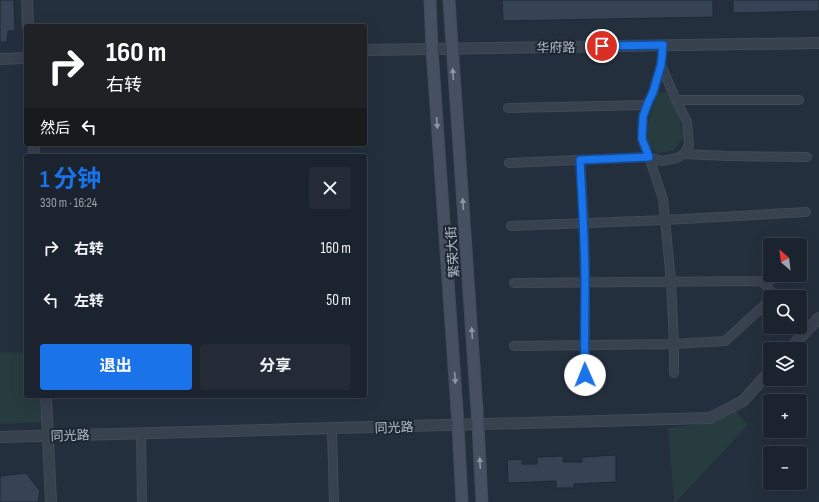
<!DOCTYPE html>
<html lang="zh">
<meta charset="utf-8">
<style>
:root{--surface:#1b232e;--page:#242b36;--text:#f1f3f6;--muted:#a0a4aa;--line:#39404a;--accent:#1a73e8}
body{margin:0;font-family:"Sofia Sans Condensed","Noto Sans SC",sans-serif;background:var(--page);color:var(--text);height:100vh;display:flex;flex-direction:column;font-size:15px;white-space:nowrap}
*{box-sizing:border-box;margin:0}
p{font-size:13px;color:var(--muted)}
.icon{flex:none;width:22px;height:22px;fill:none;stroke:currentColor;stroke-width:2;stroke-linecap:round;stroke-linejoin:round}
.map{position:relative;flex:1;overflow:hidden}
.panel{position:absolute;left:24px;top:154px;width:343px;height:244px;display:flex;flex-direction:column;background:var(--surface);border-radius:4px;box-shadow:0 4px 16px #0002,0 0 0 1px var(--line)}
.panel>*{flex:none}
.top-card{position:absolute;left:24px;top:24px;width:343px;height:122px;border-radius:4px;box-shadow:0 4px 16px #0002,0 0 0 1px var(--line);background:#202124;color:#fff;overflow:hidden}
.needle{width:26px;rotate:332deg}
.fabs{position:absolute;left:763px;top:238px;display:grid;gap:8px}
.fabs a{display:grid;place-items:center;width:44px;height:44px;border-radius:4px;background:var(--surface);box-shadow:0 4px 16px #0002,0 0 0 1px var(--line);font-size:20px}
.pin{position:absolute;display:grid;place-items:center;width:34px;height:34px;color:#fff;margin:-17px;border:2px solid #fff;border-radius:50%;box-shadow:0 1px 4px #0007}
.me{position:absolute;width:44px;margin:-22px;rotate:359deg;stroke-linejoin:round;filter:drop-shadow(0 0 3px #0008)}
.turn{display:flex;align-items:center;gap:14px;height:84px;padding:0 16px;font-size:18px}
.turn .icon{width:52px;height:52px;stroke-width:2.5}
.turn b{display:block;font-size:28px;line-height:34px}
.then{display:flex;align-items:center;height:38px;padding:0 16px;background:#0003;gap:8px;font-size:15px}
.round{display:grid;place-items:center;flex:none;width:42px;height:42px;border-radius:4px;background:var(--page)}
.overview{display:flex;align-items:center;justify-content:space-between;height:68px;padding:0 16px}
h1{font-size:24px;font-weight:700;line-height:30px;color:var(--accent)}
.action{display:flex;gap:8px;margin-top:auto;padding:8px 16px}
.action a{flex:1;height:46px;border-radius:4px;background:var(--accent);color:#fff;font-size:16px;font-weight:700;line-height:46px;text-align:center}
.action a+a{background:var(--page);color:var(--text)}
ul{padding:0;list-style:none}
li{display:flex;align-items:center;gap:12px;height:52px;padding:0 16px}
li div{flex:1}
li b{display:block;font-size:15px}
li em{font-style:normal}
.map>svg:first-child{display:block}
.green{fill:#263c3f}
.building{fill:#364354;stroke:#1f2835}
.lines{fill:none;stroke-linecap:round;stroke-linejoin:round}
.minor-casing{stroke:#414a57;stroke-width:10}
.tertiary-casing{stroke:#414a57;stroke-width:12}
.secondary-casing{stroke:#414a57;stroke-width:13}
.minor{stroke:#38414e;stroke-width:8}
.tertiary{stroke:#38414e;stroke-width:10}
.secondary{stroke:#465061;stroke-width:11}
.oneway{fill:#8e96a5}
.route-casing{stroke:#114b97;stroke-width:10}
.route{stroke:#1a73e8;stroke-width:7}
.labels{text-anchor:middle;stroke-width:4;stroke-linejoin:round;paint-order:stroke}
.street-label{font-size:13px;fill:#b4bcc9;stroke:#1d2633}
</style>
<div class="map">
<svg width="819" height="502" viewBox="0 0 819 502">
<rect width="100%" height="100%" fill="#242f3e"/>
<path class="green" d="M670,92L680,121L683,138L673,151L657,153L646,142L649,119L657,93Z
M0,352L26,353V396H40L41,422L0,424Z
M734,409L748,425L676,502H674L668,428L708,423Z"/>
<path class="building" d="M0,0H14L15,31H8L7,42H0Z
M502,0H713V17L503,21Z
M733,0H819V11L733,13Z
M616,455V482L574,484V488H556V481L508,483L507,460L522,459V464H537V457L563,456V462H582V457Z
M26,473L40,491L38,502H0V476Z"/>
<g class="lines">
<g class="minor-casing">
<path id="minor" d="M661,65L676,100L687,122L689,145L684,154L677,158L662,161L649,157L642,139L643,117L647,105L653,92L661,65L663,45
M676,100H799
M508,108L647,105
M684,154L728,156L807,157
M580,160L584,223L585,282V375
M509,163L649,157L663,199L671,281L674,344V373
M511,226L665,220L806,212
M762,281L776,297
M514,283L762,281L791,275
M800,321L808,329
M514,346L674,344L725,341L770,300
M332,429L334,502
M141,434L142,502"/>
</g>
<g class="tertiary-casing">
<path id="tertiary" d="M27,0L28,26
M365,50L819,43
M0,59L26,58
M34,144V156
M790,349L808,329L819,318
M46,396L51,502
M0,437L710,418L743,401L770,371"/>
</g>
<g class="secondary-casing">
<path id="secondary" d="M430,0L432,49L458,425L462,502
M449,0L478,425L482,502"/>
</g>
<use href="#minor" class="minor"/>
<use href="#tertiary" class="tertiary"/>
<use href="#secondary" class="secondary"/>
</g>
<defs><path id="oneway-solid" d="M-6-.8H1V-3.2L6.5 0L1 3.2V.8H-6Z"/></defs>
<g class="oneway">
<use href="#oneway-solid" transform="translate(453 74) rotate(-94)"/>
<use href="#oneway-solid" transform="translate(437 123) rotate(86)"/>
<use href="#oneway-solid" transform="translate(463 204) rotate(-94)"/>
<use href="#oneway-solid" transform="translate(472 333) rotate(-94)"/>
<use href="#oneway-solid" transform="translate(455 378) rotate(86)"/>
<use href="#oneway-solid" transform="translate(480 463) rotate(-93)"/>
</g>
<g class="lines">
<g class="route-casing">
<path id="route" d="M585,375C584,344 585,314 585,283C585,242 582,201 580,160L649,157L642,139L643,117L647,105L653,92L661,65L663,45L602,46"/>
</g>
<use href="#route" class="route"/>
</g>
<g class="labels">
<g class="street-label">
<text transform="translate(556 47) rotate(-1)" y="5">华府路</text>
<text transform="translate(452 252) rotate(-94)" y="5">繁荣大街</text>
<text transform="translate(394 427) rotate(-2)" y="5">同光路</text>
<text transform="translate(70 435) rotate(-2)" y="5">同光路</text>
</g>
</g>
</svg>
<div class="fabs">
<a><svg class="needle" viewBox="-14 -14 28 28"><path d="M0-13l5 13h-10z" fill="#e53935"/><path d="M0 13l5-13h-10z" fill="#a0a4aa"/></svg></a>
<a><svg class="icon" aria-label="search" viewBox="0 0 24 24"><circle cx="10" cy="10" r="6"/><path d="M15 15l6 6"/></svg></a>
<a><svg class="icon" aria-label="layers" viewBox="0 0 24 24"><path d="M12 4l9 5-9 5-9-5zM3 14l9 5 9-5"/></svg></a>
<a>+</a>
<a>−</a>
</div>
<div class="pin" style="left:602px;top:46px;background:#d93025"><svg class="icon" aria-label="arrive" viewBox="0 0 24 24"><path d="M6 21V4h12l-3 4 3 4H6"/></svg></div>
<svg class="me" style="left:585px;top:375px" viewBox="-20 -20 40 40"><circle r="19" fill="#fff"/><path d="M0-13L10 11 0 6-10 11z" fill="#1a73e8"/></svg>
<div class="top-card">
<div class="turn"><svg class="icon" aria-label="right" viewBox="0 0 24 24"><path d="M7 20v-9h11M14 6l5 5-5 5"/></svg><div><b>160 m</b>右转</div></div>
<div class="then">然后<svg class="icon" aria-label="left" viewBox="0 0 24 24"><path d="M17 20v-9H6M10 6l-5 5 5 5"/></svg></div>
</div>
<section class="panel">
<div class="overview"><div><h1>1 分钟</h1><p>330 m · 16:24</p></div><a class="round"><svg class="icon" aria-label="close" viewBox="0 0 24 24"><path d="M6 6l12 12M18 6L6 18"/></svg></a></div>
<ul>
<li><svg class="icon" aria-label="right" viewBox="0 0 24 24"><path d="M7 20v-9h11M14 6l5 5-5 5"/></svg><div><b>右转</b></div><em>160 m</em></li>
<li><svg class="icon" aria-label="left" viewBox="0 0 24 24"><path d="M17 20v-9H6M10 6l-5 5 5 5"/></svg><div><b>左转</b></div><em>50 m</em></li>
</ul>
<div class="action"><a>退出</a><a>分享</a></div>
</section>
</div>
